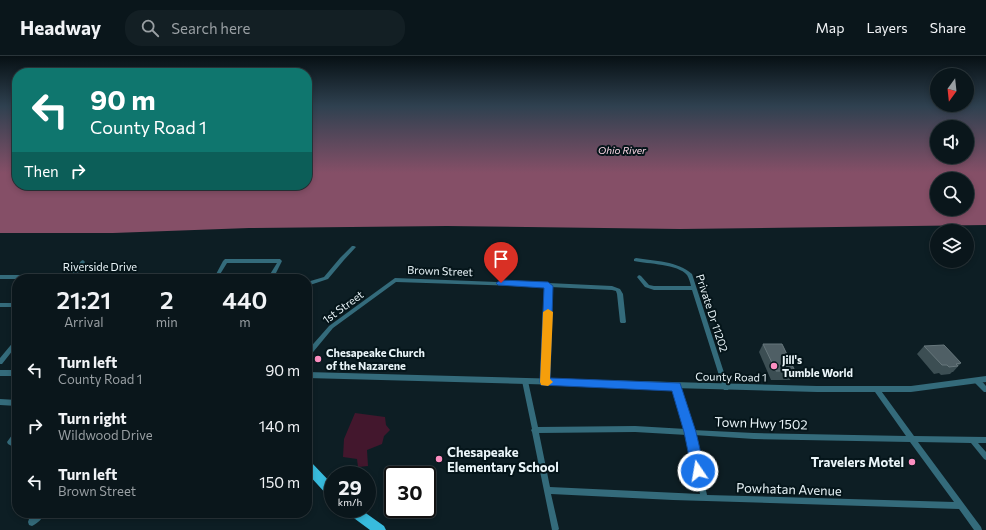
<!DOCTYPE html>
<style>
:root{--surface:#0a161b;--page:#131f24;--text:#f1f3f6;--muted:#999fa3;--line:#2a353a}
body{margin:0;font-family:Commissioner,sans-serif;background:var(--page);color:var(--text);height:100vh;display:flex;flex-direction:column;font-size:15px;white-space:nowrap}
*{box-sizing:border-box;margin:0}
p{font-size:13px;color:var(--muted)}
.icon{flex:none;width:22px;height:22px;fill:none;stroke:currentColor;stroke-width:2;stroke-linecap:round;stroke-linejoin:round}
.map{position:relative;flex:1;overflow:hidden}
.sheet{position:absolute;left:12px;top:218px;width:300px;height:244px;display:flex;flex-direction:column;background:var(--surface);border-radius:16px;box-shadow:0 2px 6px #0003,0 0 0 1px var(--line)}
.sheet>*{flex:none}
.guide{position:absolute;left:12px;top:12px;width:300px;height:122px;border-radius:16px;box-shadow:0 2px 6px #0003,0 0 0 1px var(--line);background:#0f766e;color:#fff;overflow:hidden}
.needle{width:26px;rotate:195deg}
.tools{position:absolute;left:930px;top:12px;display:grid;gap:8px}
.tools a{display:grid;place-items:center;width:44px;height:44px;border-radius:50%;background:var(--surface);box-shadow:0 2px 6px #0003,0 0 0 1px var(--line);font-size:20px}
.speed{position:absolute;left:324px;top:410px;display:flex;gap:8px;font-size:20px;font-weight:700;text-align:center}
.speed>*{display:grid;place-content:center;width:52px;height:52px;border-radius:50%;background:var(--surface);box-shadow:0 2px 6px #0003,0 0 0 1px var(--line);line-height:1}
.speed small{font-size:10px;font-weight:400}
.speed .limit{border:2px solid #111;border-radius:6px;background:#fff;color:#111}
.pin{position:absolute;display:grid;place-items:center;width:34px;height:34px;color:#fff;margin:-41px -17px;border-radius:50% 50% 50% 0;rotate:-45deg;box-shadow:0 0 4px #0007}
.pin .icon{rotate:45deg}
.me{position:absolute;width:44px;margin:-22px;rotate:348deg;stroke-linejoin:round;filter:drop-shadow(0 0 3px #0008)}
.turn{display:flex;align-items:center;gap:14px;height:84px;padding:0 12px;font-size:18px}
.turn .icon{width:52px;height:52px;stroke-width:2.5}
.turn b{display:block;font-size:28px;line-height:34px}
.then{display:flex;align-items:center;height:38px;padding:0 12px;background:#0003;gap:8px;font-size:15px}
.eta{display:flex;justify-content:space-evenly;align-items:center;height:68px;text-align:center}
.eta b{font-size:24px;font-weight:600;line-height:28px}
ul{padding:0;list-style:none}
li{display:flex;align-items:center;gap:12px;height:56px;padding:0 12px}
li div{flex:1}
li b{display:block;font-size:15px}
li em{font-style:normal}
header{display:flex;align-items:center;gap:24px;box-sizing:border-box;height:56px;padding:0 20px;background:var(--surface);border-bottom:1px solid var(--line)}
header strong{font-size:19px}
nav{display:flex;gap:22px;margin-inline-start:auto;font-size:14px}
.search{width:280px;height:36px;background:var(--page);display:flex;align-items:center;gap:10px;box-sizing:border-box;padding:0 14px;border-radius:16px;color:var(--muted);font-size:15px}
.map>svg:first-child{display:block}
.green{fill:#43172d}
.water{fill:#854f67;fill-rule:evenodd}
.lines{fill:none;stroke-linecap:round;stroke-linejoin:round}
.minor{fill:#346b7b;fill-rule:evenodd}
.tertiary{fill:#346b7b;fill-rule:evenodd}
.primary{fill:#38bbdd;fill-rule:evenodd}
.wall{fill:#3c4e53}
.building{fill:#4f5f65;stroke:#67777c}
.route{fill:#1a73e8;stroke:#114b97}
.slow{fill:#f59e0b}
.poi-dot{fill:#fc8fc1;stroke:#05151a;stroke-width:1.5}
.labels{text-anchor:middle;stroke-width:4;stroke-linejoin:round;paint-order:stroke}
.far-water-label{font-size:10px;font-style:italic;fill:#fad6e4;stroke:#05151a}
.street-label{font-size:11px;fill:#e9f4f8;stroke:#05151a}
.poi-label{font-size:11px;font-weight:bold;fill:#e9f4f8;stroke:#05151a;text-anchor:start}
.near-street-label{font-size:13px;fill:#e9f4f8;stroke:#05151a}
.near-poi-label{font-size:13px;font-weight:bold;fill:#e9f4f8;stroke:#05151a;text-anchor:start}
</style>
<header>
<strong>Headway</strong>
<div class="search"><svg class="icon" aria-label="search" viewBox="0 0 24 24"><circle cx="10" cy="10" r="6"/><path d="M15 15l6 6"/></svg>Search here</div>
<nav><a>Map</a><a>Layers</a><a>Share</a></nav>
</header>
<div class="map">
<svg width="986" height="474" viewBox="0 0 986 474">
<rect width="100%" height="100%" fill="#0d1e24"/>
<path class="green" d="M355,357L385,361L386,369L390,374L384,380L382,388L367,394L368,410L358,411L357,403L343,401L344,383Z"/>
<path class="water" d="M0,50H17V129H307V50H986V169L680,173L447,170L249,172L113,177H0ZM937,71H967V101H937ZM937,123H967V153H937Z"/>
<g class="lines">
<path class="minor" d="M352,190H354L356,191L344,204L328,223L307,230V226L324,221L340,202Z
M636,202C654,205 678,205 692,218L729,332L728,334H724L723,332L692,234H654L645,231L637,221L639,219L641,220L649,229L654,230H691C690,226 689,222 687,219C678,208 648,208 634,205V203Z
M225,203H280L282,205L273,223H214V222L223,205ZM227,207H277L269,220H219Z
M83,204L85,206L76,219H200L202,221L200,223H0V219H71L81,205Z
M395,222L546,228L548,227L612,230L620,233L623,238L626,266L625,267H621L620,266L617,238L616,235L612,234L550,231L548,326L547,328H543L542,326L545,231L396,226L333,272L309,301H307V295L329,270Z
M0,247H17V251H0Z
M17,283V289L2,308H0V302L15,284Z
M523,323H527L528,325L538,371L635,370L686,373L673,330L674,328H678L679,330L692,374L754,377L906,380L875,336L874,334L875,332H879L914,380L986,381V387H978L986,396V404L984,403L971,387L918,386L981,471L982,474H974L959,453L673,444L551,438L559,473L558,474H552L532,376L531,374L532,373L522,325ZM635,376L687,379L700,438L550,431L539,377ZM694,379L754,383L910,386L954,446L707,439Z
M975,323C980,322 983,327 986,330V336H984L975,327L974,325Z
M0,343L17,344V350L0,349Z
M17,374V382L14,385L17,387V393L8,388L7,386L15,375Z
M36,457H45C43,462 37,468 32,470L29,469L28,466L29,463Z"/>
<path class="tertiary" d="M0,314H17V320H0Z
M307,316L817,330H911L986,320V326L911,336H817L307,322Z"/>
<path class="primary" d="M307,404L311,406L333,429V442L329,441L307,417Z
M345,453H360L384,470L386,474H370L347,457Z"/>
</g>
<path class="wall" d="M763,288L795,315L790,324H771L759,296Z
M924,290L961,307L953,316H952L950,318L941,319L939,317L934,318L917,298Z"/>
<path class="building" d="M763,288H782L795,315H776Z
M944,289L961,307L956,308L958,310L949,311L947,309H942L924,290Z"/>
<linearGradient id="sky" x2="0" y2="1"><stop stop-color="#071014"/><stop offset="0.43" stop-color="#2f4150"/><stop offset="1" stop-color="#2f4150" stop-opacity="0"/></linearGradient>
<rect width="986" height="117" fill="url(#sky)"/>
<path class="route" d="M501,224L548,226L553,230L550,322L680,327L696,376L705,415L703,419L698,421L694,419L692,415L684,376L672,335L541,329L540,326L544,232L498,229L496,227Z"/>
<path class="slow" d="M548,253L553,256L550,323L553,326L548,330L541,329L540,326L543,256Z"/>
<g class="poi-dot">
<circle cx="318" cy="303" r="4"/>
<circle cx="774" cy="310" r="4"/>
<circle cx="439" cy="403" r="4"/>
<circle cx="912" cy="406" r="4"/>
</g>
<g class="labels">
<g class="far-water-label">
<text x="622" y="98">Ohio River</text>
</g>
<g class="street-label">
<text x="100" y="215">Riverside Drive</text>
<text transform="translate(440 215) rotate(2)" y="4">Brown Street</text>
<text transform="translate(343 251) rotate(-36)" y="4">1st Street</text>
<text transform="translate(712 257) rotate(72)" y="4">Private Dr 11202</text>
<text transform="translate(731 321) rotate(1)" y="4">County Road 1</text>
</g>
<g class="poi-label">
<text x="326" y="301">Chesapeake Church<tspan x="326" dy="13">of the Nazarene</tspan></text>
<text x="782" y="308">Jill's<tspan x="782" dy="13">Tumble World</tspan></text>
</g>
<g class="near-street-label">
<text transform="translate(761 367) rotate(2)" y="5">Town Hwy 1502</text>
<text transform="translate(789 433) rotate(2)" y="5">Powhatan Avenue</text>
</g>
<g class="near-poi-label">
<text x="447" y="401">Chesapeake<tspan x="447" dy="15">Elementary School</tspan></text>
<text x="904" y="411" text-anchor="end">Travelers Motel</text>
</g>
</g>
</svg>
<div class="tools">
<a><svg class="needle" viewBox="-14 -14 28 28"><path d="M0-13l5 13h-10z" fill="#e53935"/><path d="M0 13l5-13h-10z" fill="#999fa3"/></svg></a>
<a><svg class="icon" aria-label="sound" viewBox="0 0 24 24"><path d="M4 9h4l5-4v14l-5-4H4zM17 9q2 3 0 6"/></svg></a>
<a><svg class="icon" aria-label="search" viewBox="0 0 24 24"><circle cx="10" cy="10" r="6"/><path d="M15 15l6 6"/></svg></a>
<a><svg class="icon" aria-label="layers" viewBox="0 0 24 24"><path d="M12 4l9 5-9 5-9-5zM3 14l9 5 9-5"/></svg></a>
</div>
<div class="speed"><div>29<small>km/h</small></div><div class="limit">30</div></div>
<div class="pin" style="left:501px;top:227px;background:#d93025"><svg class="icon" aria-label="arrive" viewBox="0 0 24 24"><path d="M6 21V4h12l-3 4 3 4H6"/></svg></div>
<svg class="me" style="left:698px;top:415px" viewBox="-20 -20 40 40"><circle r="17" fill="#1a73e8" stroke="#fff" stroke-width="3"/><path d="M0-11L8 9 0 5-8 9z" fill="#fff"/></svg>
<div class="guide">
<div class="turn"><svg class="icon" aria-label="left" viewBox="0 0 24 24"><path d="M17 20v-9H6M10 6l-5 5 5 5"/></svg><div><b>90 m</b>County Road 1</div></div>
<div class="then">Then<svg class="icon" aria-label="right" viewBox="0 0 24 24"><path d="M7 20v-9h11M14 6l5 5-5 5"/></svg></div>
</div>
<section class="sheet">
<div class="eta">
<div><b>21:21</b><p>Arrival</p></div>
<div><b>2</b><p>min</p></div>
<div><b>440</b><p>m</p></div>
</div>
<ul>
<li><svg class="icon" aria-label="left" viewBox="0 0 24 24"><path d="M17 20v-9H6M10 6l-5 5 5 5"/></svg><div><b>Turn left</b><p>County Road 1</p></div><em>90 m</em></li>
<li><svg class="icon" aria-label="right" viewBox="0 0 24 24"><path d="M7 20v-9h11M14 6l5 5-5 5"/></svg><div><b>Turn right</b><p>Wildwood Drive</p></div><em>140 m</em></li>
<li><svg class="icon" aria-label="left" viewBox="0 0 24 24"><path d="M17 20v-9H6M10 6l-5 5 5 5"/></svg><div><b>Turn left</b><p>Brown Street</p></div><em>150 m</em></li>
</ul>
</section>
</div>
